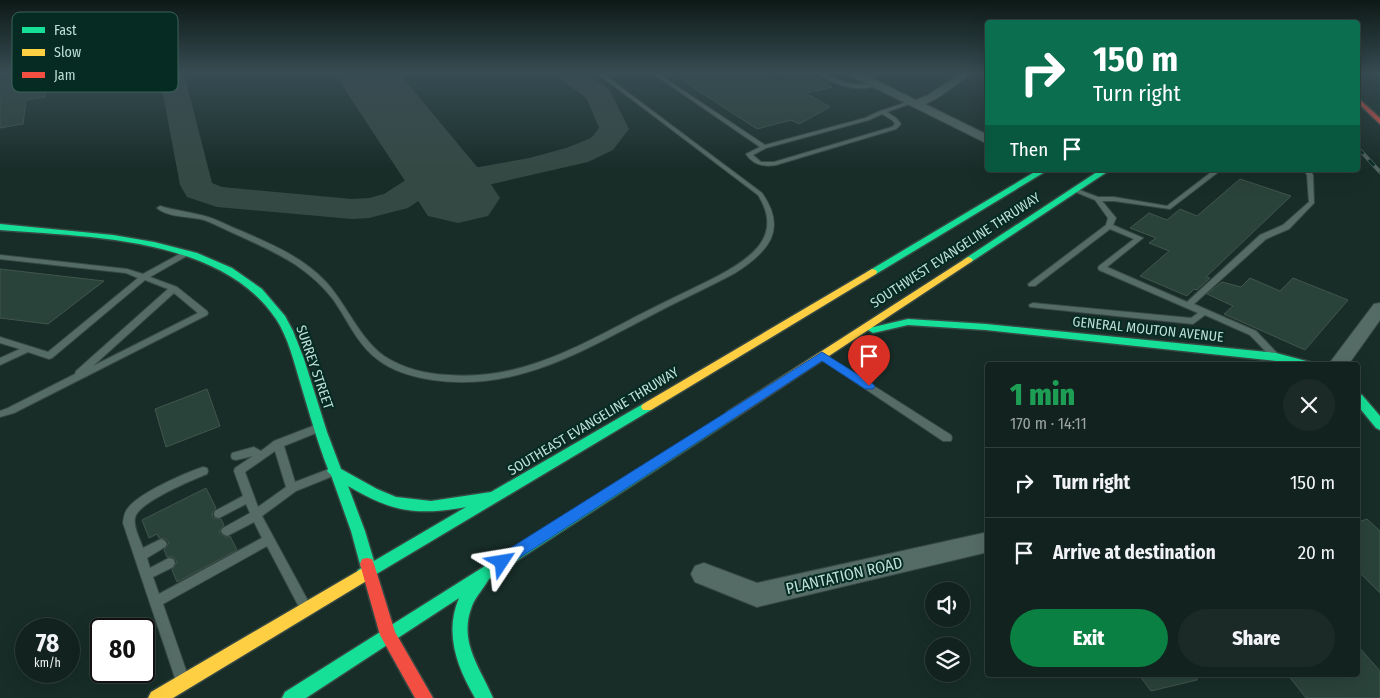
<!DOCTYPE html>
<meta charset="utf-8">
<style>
:root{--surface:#12221e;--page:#1b2a27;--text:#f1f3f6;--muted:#9ca4a4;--line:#313f3c;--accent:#0b8043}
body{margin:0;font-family:"Fira Sans Condensed",sans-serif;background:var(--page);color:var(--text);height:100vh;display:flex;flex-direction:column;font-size:19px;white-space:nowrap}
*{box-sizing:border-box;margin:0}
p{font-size:16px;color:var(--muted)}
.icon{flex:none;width:28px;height:28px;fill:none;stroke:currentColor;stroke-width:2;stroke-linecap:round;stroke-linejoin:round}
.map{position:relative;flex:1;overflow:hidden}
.side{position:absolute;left:985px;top:362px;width:375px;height:315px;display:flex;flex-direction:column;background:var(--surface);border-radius:5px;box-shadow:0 5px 20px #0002,0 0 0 1px var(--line)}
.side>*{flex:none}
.guide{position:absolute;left:985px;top:20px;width:375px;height:152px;border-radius:5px;box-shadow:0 5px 20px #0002,0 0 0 1px var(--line);background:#0b6e4f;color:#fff;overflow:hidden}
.fabs{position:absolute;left:925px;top:582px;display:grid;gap:10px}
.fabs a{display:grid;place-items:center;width:45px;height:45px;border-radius:50%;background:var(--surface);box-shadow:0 5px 20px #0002,0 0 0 1px var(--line);font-size:25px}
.speed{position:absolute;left:15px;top:618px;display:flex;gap:10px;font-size:25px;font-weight:700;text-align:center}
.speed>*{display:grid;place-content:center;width:65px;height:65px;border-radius:50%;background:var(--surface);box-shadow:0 5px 20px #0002,0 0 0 1px var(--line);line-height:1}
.speed small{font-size:12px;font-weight:400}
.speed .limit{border:2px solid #111;border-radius:8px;background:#fff;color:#111}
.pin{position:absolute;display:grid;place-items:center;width:42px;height:42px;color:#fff;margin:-51px -21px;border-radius:50% 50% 50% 0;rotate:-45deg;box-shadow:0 0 5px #0007}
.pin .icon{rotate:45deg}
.me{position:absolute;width:55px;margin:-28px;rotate:57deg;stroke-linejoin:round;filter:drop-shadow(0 0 4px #0008)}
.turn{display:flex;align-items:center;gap:18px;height:105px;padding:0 25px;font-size:22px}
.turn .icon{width:65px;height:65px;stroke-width:2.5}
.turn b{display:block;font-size:35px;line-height:42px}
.then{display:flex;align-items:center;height:48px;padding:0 25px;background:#0003;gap:10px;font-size:19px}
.round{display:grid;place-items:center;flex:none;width:52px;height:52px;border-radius:26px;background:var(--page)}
.headline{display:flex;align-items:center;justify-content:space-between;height:85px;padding:0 25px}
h1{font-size:30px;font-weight:800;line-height:38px;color:#1e9e55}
.button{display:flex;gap:10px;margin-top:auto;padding:10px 25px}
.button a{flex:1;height:58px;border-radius:30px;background:var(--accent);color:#fff;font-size:20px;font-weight:800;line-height:58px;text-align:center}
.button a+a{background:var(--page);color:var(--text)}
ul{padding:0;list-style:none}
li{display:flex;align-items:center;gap:15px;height:70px;padding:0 25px;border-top:1px solid var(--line)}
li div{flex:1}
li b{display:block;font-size:19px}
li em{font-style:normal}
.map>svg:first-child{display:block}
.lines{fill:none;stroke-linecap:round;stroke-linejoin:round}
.taxiway{fill:#354944;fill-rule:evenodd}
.runway{fill:#354944;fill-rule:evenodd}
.building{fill:#2a433a;stroke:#41554c}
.lane-casing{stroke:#374944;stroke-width:2}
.street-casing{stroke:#374944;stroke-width:2}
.fast-casing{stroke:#374944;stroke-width:3}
.slow-casing{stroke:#374944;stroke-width:3}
.jam-casing{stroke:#374944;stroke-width:3}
.lane{fill:#556c66;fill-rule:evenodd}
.street{fill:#556c66;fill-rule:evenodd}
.fast{fill:#16e098;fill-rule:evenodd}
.slow{fill:#ffcf43;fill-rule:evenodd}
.jam{fill:#f24e42;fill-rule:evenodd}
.rail-casing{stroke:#526560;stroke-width:4}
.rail{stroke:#052b22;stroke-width:2.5;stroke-dasharray:8;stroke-linecap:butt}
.route{fill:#1a73e8;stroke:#114b97}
.labels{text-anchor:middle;stroke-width:4;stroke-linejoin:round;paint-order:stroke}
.street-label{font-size:14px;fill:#bedfd5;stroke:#052b22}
.near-street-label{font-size:16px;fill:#bedfd5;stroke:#052b22}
.key{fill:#052b22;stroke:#3c6158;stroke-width:1}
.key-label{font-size:14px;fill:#bedfd5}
</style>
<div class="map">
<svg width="1380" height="698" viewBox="0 0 1380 698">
<rect width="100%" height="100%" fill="#182d28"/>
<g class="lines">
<path class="taxiway" d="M159,73H184L212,183L222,187L352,199L369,198L384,194L429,165L440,162L479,167L529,158L566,148L591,138L599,128L587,99L560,78L557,73H585L609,89L629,129L613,150L588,162L479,187L446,182L408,208L369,218L352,219L217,207L187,197L180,185Z"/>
<path class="runway" d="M334,73H399L488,180L500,198L488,216L458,223L428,216Z"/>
</g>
<path class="building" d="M22,73H47L45,97L26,100L23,124L0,128V76Z
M671,73H757L775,83L808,74L832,87L806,93L830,107L799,124L791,120L757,129Z
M1240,179L1291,196L1206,277L1210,278L1197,290L1194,289L1187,296L1140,276L1169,251L1149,243L1156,238L1130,228L1149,213L1167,220L1180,209L1197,216Z
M0,269L104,281L48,324L0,318Z
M1250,278L1280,291L1293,278L1348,300L1305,350L1224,314L1233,306L1207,294L1222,282L1241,287Z
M207,389L220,426L166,447L155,409Z
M206,488L216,508L212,513L213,518L221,519L224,525L219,532L226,538L230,536L237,550L177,582L172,570L177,562L173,557H167L164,550L169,543L166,539L159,538L157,534L149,538L142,520Z
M1367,519L1380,531V593L1358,571V522Z
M1358,646L1380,671V698H1306L1288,675H1358Z
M1139,675H1197V680L1151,691Z"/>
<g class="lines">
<g class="lane-casing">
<path id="lane" d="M597,73H602L762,193C788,230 768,252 735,273C707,288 678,301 650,316C581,352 515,392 433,380C413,377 392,371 377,359C356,343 347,318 332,298C322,285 309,274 296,265C276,252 253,242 231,232C222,228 213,223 204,220C189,216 169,218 157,208L160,206C176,211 192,212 208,217C218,220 229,226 239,230C269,243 303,257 326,282C347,305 359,338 384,356C404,369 426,374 449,375C523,381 584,343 647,311C670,299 695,288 718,276C751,258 784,236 758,195Z
M652,73H657L765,145L865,118L880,111L910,101L915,102L887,112L896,118L901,124L896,129L776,165C764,167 753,165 746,154L760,147ZM882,114L892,120L895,124L892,127L774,162H761L753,155L766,148L869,120Z
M817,73C826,72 835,79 844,82C855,86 865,85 876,82L879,84C860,94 834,85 817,73Z
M1214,170H1221L1170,209L1114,201H1102L1116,218L1113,225L1143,238L1107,267L1187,302L1260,235L1283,225L1309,202L1307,175L1304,170H1310L1313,175L1314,203L1289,229L1266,239L1194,304L1256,331L1277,353L1278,355L1277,357H1271L1250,335L1205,315L1193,324L1030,307L1029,305L1033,303L1191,318L1198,313L1099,270L1098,268L1099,266L1134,239L1110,229L1035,286H1029L1028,284L1106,225L1108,218L1095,200L1073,191V189H1077L1098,197H1114L1167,206Z
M185,251H191L192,253L150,277L177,287L207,311L208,313L207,315L14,413L0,417V411L8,408L75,374L76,371L168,289L145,280L52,358L49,359L28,352L0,365V358L20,349L0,343V337L48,352L138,278L126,273L0,259V255L127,269L143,274ZM174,293L198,313L93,366Z
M822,353L951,435L952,438L951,441H943L819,358L818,356Z
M318,424L321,425L323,428L321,431L284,446L295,482L329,469L333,470L334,473L333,476L296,491L262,516L307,599L309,603L307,607L303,609L299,607L267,546L163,604L187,673L185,678L180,679L175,678L123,523C124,517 124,513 128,508C139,493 185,473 203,467L207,468L208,471L207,474C192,480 137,503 135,518C133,527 140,539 143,548L161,539L165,541L167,544L165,547L147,558L150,568L169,558L173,559L175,563L173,567L153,577L159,594L262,538L254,522L227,536L223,534L221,531L223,528L250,513L246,504L219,518L215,517L214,514L215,511L243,496L234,471L235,468L253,456L236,460L232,459L231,456L232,453L254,447L261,451L274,441ZM275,451L286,487L258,507L245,472Z"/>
</g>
<g class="street-casing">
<path id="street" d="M848,73H861L916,100L928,95L961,73H973L936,99L925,104L988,135V144L849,75Z
M1380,303V320L1348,365H1328L1374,304Z
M988,532V552L757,607L695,582L691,574L695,566L704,563L757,583Z"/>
</g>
<g class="fast-casing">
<path id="fast" d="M1038,170H1048L876,274H868L867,272Z
M1100,170H1110L971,262H965L963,260Z
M0,224L113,235L154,242L197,253L232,268L262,289L285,316L293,331L304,359L327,432L341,469L377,489L396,497L431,501L491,492L643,404H651L653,407L651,410L363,582L358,580L355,575L358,570L361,568L351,531L331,475L327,471L328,469C317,441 309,412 300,382C294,362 288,337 276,319C221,237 88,237 0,230ZM348,486C392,512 416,516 466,507L374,561L365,531Z
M908,319L986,324L1276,353L1310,362L1312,365H1292L1276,361L986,330L908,325L873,333L868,330L869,328Z
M1358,394L1362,395L1380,416V430L1376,428L1358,406Z
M731,411L735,412L737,415L735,418L489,579C484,588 476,596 472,606C458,642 480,667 493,698H475C457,667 444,633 459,598L306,698H282L285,692Z"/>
</g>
<g class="slow-casing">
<path id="slow" d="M968,257L971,258L973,260L971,262L735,418H727L725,415L727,412Z
M872,269L876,270L877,272L876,274L651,410H643L641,407L643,404Z
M363,568L368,570L371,575L368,580L173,698H148L151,692Z"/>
</g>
<g class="jam-casing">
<path id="jam" d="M1358,98L1380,118V124L1358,103Z
M367,558L372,559L374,564L395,632L433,698H415L380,635L360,564L362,559Z"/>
</g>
<use href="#lane" class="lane"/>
<use href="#street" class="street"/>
<use href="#fast" class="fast"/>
<use href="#slow" class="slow"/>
<use href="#jam" class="jam"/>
<g class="rail-casing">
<path id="rail" d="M1358,148L1380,172"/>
</g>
<use href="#rail" class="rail"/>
</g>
<linearGradient id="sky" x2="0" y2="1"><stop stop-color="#0d1916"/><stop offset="0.43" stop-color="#374c53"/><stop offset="1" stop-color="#374c53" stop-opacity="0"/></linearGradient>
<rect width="1380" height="170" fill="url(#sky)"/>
<path class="route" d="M822,352L873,384L875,386L873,389H865L822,361L507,566L502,568L496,566L494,562L496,557Z"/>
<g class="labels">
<g class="street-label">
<text transform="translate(955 250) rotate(-33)" y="5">SOUTHWEST EVANGELINE THRUWAY</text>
<text transform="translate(1148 329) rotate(6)" y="5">GENERAL MOUTON AVENUE</text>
<text transform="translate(315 367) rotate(71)" y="5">SURREY STREET</text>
<text transform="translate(593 421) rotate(-31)" y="5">SOUTHEAST EVANGELINE THRUWAY</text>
</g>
<g class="near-street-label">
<text transform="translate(844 575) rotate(-13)" y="6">PLANTATION ROAD</text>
</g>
</g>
<rect x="12" y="12" width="166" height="80" rx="8" class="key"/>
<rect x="22" y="27" width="23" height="6" fill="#16e098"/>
<rect x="22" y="49" width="23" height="7" fill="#ffcf43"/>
<rect x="22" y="72" width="23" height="6" fill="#f24e42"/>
<g class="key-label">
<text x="54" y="35">Fast</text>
<text x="54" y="57">Slow</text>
<text x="54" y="80">Jam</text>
</g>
</svg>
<div class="fabs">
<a><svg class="icon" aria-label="sound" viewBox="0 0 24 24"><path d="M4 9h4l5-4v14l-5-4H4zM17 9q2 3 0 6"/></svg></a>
<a><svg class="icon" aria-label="layers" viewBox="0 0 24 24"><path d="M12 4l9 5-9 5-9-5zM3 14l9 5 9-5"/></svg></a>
</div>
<div class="speed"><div>78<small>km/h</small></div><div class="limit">80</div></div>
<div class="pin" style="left:869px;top:386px;background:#d93025"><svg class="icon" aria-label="arrive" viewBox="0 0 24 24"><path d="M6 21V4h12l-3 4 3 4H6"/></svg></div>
<svg class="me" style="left:502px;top:562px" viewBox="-20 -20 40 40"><path d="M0-17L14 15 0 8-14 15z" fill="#1a73e8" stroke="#fff" stroke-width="4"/></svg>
<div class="guide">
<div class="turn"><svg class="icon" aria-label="right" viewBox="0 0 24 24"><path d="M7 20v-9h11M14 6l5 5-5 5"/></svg><div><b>150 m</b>Turn right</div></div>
<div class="then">Then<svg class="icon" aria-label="arrive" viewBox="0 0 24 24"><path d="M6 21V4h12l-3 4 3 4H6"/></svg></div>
</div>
<section class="side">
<div class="headline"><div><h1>1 min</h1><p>170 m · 14:11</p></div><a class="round"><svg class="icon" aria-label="close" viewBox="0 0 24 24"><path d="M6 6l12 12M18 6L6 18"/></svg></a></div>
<ul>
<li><svg class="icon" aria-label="right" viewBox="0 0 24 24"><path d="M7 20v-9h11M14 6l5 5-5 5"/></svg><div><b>Turn right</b></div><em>150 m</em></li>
<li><svg class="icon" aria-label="arrive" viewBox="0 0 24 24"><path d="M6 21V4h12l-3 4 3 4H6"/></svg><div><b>Arrive at destination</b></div><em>20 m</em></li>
</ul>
<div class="button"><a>Exit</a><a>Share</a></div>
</section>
</div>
